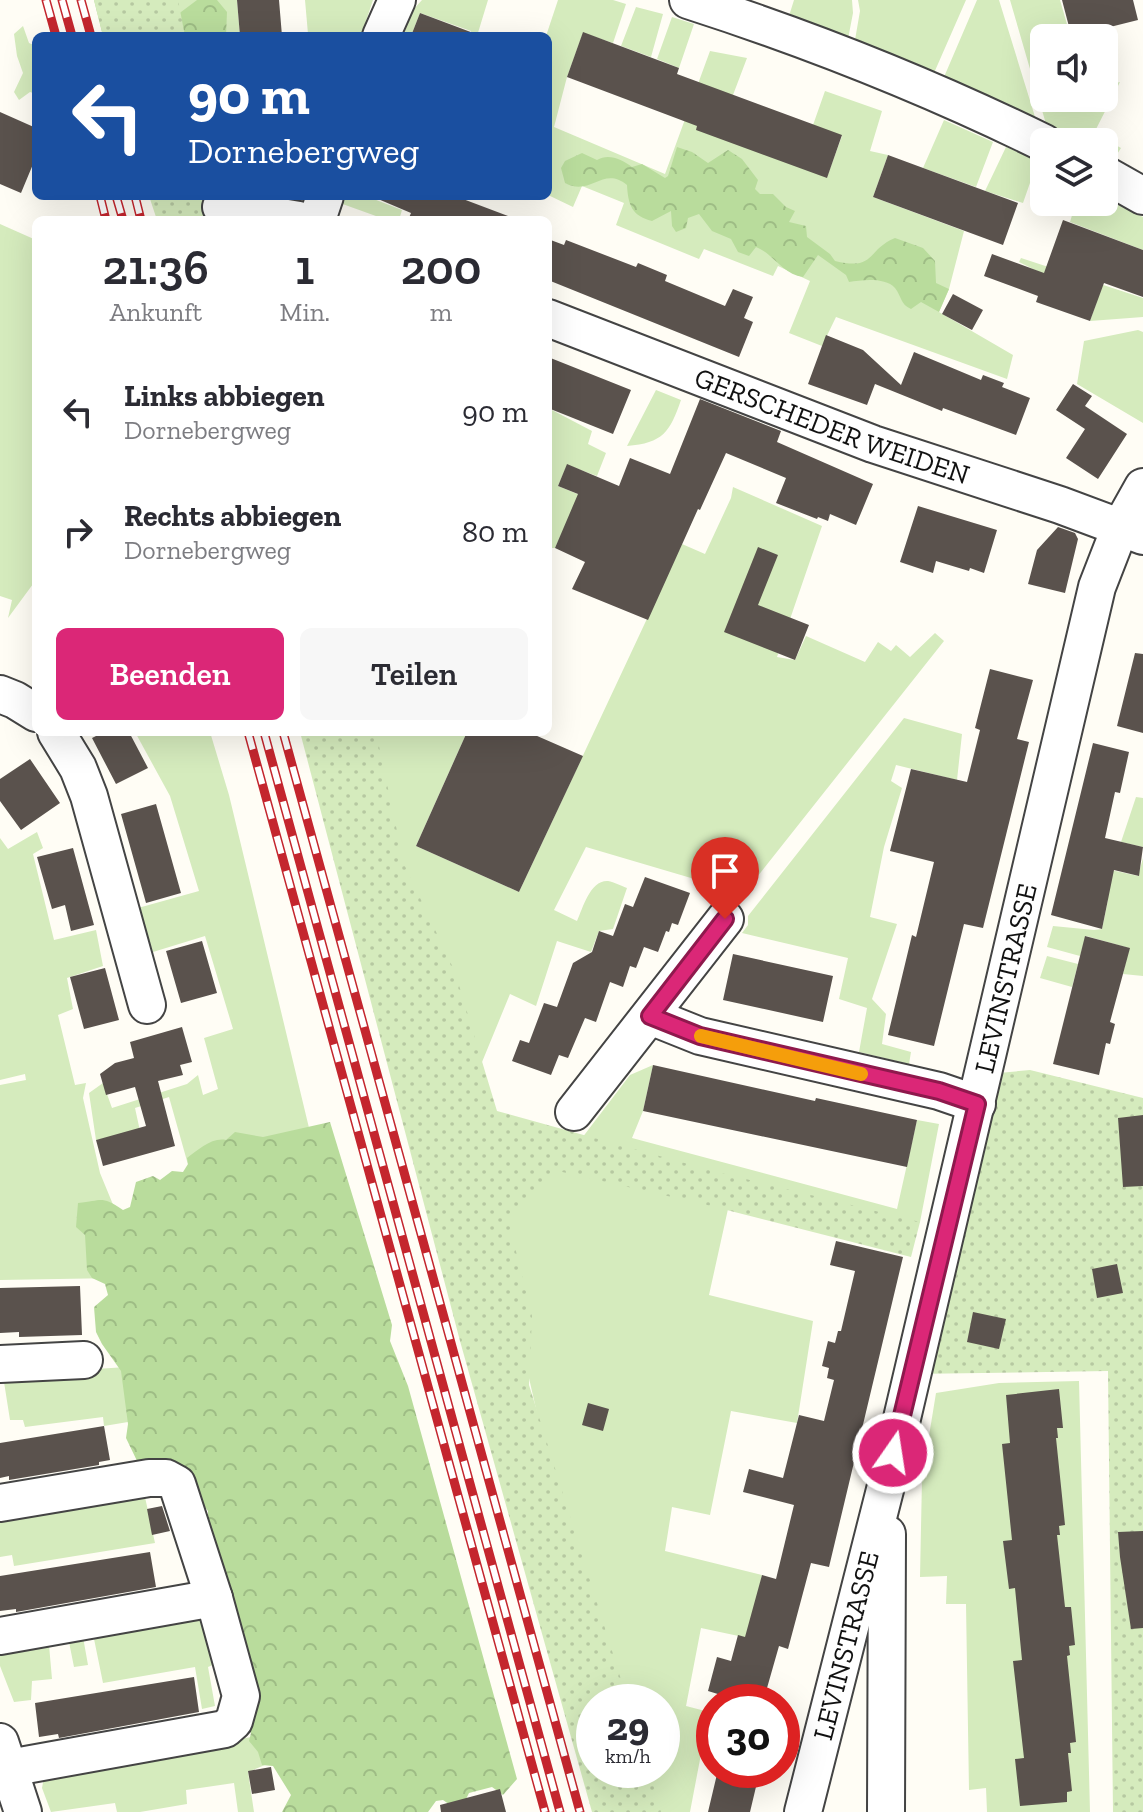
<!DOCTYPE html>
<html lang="de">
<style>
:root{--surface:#fff;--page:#f7f7f7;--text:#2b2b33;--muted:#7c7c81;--accent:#db2777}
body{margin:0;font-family:"Zilla Slab",serif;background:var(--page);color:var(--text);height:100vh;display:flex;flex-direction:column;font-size:30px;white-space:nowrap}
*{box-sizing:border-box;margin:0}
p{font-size:26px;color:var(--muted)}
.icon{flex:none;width:44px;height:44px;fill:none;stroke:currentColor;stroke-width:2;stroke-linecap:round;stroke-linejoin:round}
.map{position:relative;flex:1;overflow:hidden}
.details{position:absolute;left:32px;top:216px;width:520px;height:520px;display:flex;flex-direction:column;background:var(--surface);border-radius:12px;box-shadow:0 8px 32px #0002}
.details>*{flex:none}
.guide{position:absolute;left:32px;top:32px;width:520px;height:168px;border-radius:12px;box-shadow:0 8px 32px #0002;background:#1a4fa0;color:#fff;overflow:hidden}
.fabs{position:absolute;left:1030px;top:24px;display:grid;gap:16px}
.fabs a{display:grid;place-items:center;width:88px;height:88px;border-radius:12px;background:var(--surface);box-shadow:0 8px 32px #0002;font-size:40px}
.speed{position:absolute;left:576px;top:1684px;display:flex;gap:16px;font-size:40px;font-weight:700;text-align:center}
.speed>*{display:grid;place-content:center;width:104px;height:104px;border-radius:50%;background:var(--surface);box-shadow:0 8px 32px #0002;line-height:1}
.speed small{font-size:20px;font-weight:400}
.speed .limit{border:12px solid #d22;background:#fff;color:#111}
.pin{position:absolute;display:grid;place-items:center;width:68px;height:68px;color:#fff;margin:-82px -34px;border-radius:50% 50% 50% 0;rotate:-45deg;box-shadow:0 0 8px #0007}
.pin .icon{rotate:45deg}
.me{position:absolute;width:88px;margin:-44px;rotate:13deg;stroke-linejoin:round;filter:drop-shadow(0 0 6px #0008)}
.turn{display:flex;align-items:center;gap:28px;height:168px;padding:0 24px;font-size:36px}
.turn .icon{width:104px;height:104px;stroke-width:2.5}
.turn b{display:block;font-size:56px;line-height:68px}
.eta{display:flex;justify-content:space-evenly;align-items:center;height:136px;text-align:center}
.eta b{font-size:48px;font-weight:600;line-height:56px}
.primary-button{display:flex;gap:16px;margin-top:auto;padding:16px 24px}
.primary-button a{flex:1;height:92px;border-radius:12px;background:var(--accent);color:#fff;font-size:32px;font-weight:600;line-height:92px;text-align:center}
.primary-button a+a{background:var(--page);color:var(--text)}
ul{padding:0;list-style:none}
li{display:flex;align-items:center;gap:24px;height:120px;padding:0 24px}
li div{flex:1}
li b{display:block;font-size:30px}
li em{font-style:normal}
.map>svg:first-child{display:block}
.grass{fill:#d5ebbd}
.forest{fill:url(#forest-crowns)}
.park{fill:url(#park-dots)}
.building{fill:#5a524d}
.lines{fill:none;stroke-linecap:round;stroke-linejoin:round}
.minor-casing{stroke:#444;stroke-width:40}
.minor{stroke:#fff;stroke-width:36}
.rail-casing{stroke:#c4262e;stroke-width:9}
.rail{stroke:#fff;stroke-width:6;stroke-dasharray:18;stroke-linecap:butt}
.route-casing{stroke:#8e194d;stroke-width:20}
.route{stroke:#db2777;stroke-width:14}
.slow{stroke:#f59e0b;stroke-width:14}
.labels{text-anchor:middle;stroke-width:8;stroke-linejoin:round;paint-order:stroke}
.street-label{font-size:28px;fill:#111;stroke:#fff}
</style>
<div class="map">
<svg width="1143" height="1812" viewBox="0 0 1143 1812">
<defs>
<pattern id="forest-crowns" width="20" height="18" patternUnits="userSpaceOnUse" patternTransform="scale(2)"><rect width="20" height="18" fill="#b9dc9c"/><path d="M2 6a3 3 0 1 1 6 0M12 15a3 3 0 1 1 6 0" fill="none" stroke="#9ebc85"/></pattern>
<pattern id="park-dots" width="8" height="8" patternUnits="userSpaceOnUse" patternTransform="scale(2)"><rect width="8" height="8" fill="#d5ebbd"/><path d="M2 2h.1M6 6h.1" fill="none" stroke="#b6c8a1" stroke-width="1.8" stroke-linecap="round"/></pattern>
</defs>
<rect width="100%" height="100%" fill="#fffdf5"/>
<path class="grass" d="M170,0H237L240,36H176Z
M305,0H373L361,36H315L308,34Z
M422,0H488L477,36H470L471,31L420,13L411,36H403L413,10Z
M558,0H613L626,4L613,43L583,33L567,77L554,127L665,174L710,51L747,58L733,95L827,177L842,136L813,125L825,91L882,111L870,151L888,155L873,197L964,231L949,289L939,312L1013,355L1007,379L836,317L822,346L789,333L810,281L778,266L773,276L704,249L699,259L616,225L624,203L582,186L573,207L548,195V36H546Z
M794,0H852L853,13L848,39L789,16Z
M858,0H966L934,73L855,40L860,11Z
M977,0H999L1036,120L944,77Z
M1010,0H1060L1071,38H1044V98H1104V86L1120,82L1094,133L1121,148L1114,159L1104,154V142H1080L1046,124Z
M636,7L663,14L651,57L621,46Z
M672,17L694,24L679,68L657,59Z
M23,26L29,43L36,46V94L30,92L19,100L14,92L23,73L17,56L14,34Z
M944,120L993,142L976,187L923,168Z
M1006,147L1038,160L1023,203L985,191Z
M339,196H366L402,210L399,220H387L337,202Z
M1104,198L1143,217V250L1070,222L1076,202H1104Z
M0,224L36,240V580L8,618L12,600L0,596Z
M1021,258L1143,298V317L1090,321L1097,301L1019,262Z
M1138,330L1143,332V423L1077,384L1084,341Z
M656,390L681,400C670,432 663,443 627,446Z
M548,400L552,410L592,431L588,444L606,453L597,476L567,465L558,486L580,495L555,548H548Z
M733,487L822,526L777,657L795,660L806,636L865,662L878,642L891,651L896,645L910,657L935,633L944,641L738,901L691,878L586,847L554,910L577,921C583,908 590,880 608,881C614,882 622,886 627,888L613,929L599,931L591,952L557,941L536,1006L510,994L480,1067L499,1146L356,732H467L416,846L519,892L682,544L705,554L731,498Z
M904,718L962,734L957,780L896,765L891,781L902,788L884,847L870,917L897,924L872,999L886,1014L882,1044L911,1052L909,1064L859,1052L867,1008L839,999L848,958L742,933L748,925V916Z
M135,732H210L229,795L316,1157L196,1193L169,1097L135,1108L140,1131L96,1140L89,1093L103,1083L112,1108L187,1084L198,1075L203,1095L218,1089L204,1038L233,1029L205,936L153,952L138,908L199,891L170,796Z
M1136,797L1143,798V847L1121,842Z
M37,832L43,848L33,854L54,940L96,930L103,966L67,978L73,1009L58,1015L75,1085L86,1083L83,1098L100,1173L121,1224L116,1278L0,1280V1085L26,1080L25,1074L0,1080V838L8,849Z
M1143,858V976L1123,974L1129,948L1086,936L1080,956L1047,947L1053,926L1094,930L1102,929L1108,900L1090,895L1098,867L1138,876Z
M1047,956L1078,964L1072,987L1040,978Z
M653,1065L643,1111L632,1138L897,1209L917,1120L939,1124L920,1222L901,1244L730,1200L709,1295L813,1321L797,1423L731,1411L710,1515L672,1507L665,1551L762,1575L748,1638L701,1628L686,1706L709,1712L690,1812H653L633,1770H662V1702H612L547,1457L495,1229L582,1138L630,1075Z
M143,1366L158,1417L104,1426L103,1417L25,1427L23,1420H10L4,1382H0V1375Z
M1079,1381L1090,1812H987L986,1788L969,1790L966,1604H946L947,1576L920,1577L922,1479L936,1393L999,1383Z
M143,1488L155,1543L14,1566L12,1555L0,1557V1513Z
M193,1614C213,1620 216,1642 222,1661L208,1667L215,1706L202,1709L195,1667L103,1683L93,1634L83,1637L88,1665L74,1667L69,1642L49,1645L52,1679L32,1681L31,1700L14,1702L0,1666V1651L6,1645Z
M257,1736L277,1760L248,1772L254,1812H238L234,1783L186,1790L187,1804L140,1812H117L115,1803L51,1812L42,1788L44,1777L53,1770Z"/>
<path class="forest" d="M94,0L173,18L197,0H217L227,12L226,36H103Z
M677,147L692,152L708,163L728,150L742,159L758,180L755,189L760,194H773L786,207L795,211L789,222L806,226L807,237L830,254L835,261C876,271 866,250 895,238L923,248L935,261L936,283L949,289L939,312L921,302L911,309C900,304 902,297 895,288C885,277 862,280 849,282L846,275L818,255L803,277C782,274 774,254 756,247L749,256L738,252L731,239L712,231L699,214L688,218L686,228L676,232L672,226L671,211L652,221C632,216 628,205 627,185C603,165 591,197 565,183L561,168L565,161L582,153L597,160C608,153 622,159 632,167L642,164L665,178L668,176Z
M330,1122L392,1325L390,1341L408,1386L517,1779L503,1795L492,1787L469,1793L466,1799L453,1807L443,1800L436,1801L428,1812H282L291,1795L273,1766L262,1765L258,1752L249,1741L251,1733L243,1723L213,1556L217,1544L208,1531V1511L197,1497L183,1465H139L126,1438L128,1424L121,1371L102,1344L96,1332L94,1307L108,1295L105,1284L92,1278L87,1270L85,1235L76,1227L78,1203C103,1201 100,1195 123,1210L130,1207L136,1182L153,1176L160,1180L172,1171L183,1172L188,1164L187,1158C198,1150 212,1137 226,1140L235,1132L263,1137Z"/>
<path class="park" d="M94,0H178L185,36H103Z
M149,196H215L223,220H157Z
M300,732H376L404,864L455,972L497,1111L717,1172L920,1222L911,1257L707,1205L558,1171L509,1223L532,1316L529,1385L628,1702H594V1770H650L661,1812H592L460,1341Z
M1030,1070L1143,1098V1812H1113L1108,1371L912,1374L988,1074Z"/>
<path class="building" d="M237,0H279L282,36H240Z
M1062,0H1133L1138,20L1106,28L1109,38H1072Z
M420,13L476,34V36H411Z
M583,32L679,68L677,74L842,135L827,178L696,130L697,126L567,77Z
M0,112L36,128V157L21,193L0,184Z
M888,155L1018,203L1003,245L873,197Z
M371,196H455L513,218L408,220L411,213Z
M1063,220L1143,250V297L1104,283L1090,321L1036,302L1038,296L984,276L992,254L1044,273Z
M548,239L564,245L566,240L636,267L638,263L667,275L665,281L725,306L733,289L753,297L744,318L753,322L739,357L548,280Z
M953,294L983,310L972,330L942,314Z
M826,335L863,350L901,385L914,352L981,380L983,375L1004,383L1002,387L1030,398L1016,435L943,408L942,411L875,384L867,405L808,384Z
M548,357L631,390L613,434L548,408Z
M1073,384L1092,396L1085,406L1127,434L1098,479L1066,458L1085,429L1056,410Z
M700,399L781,431L777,442L873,484L856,525L830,514L828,521L818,517L817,519L776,503L786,478L726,453L700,510L698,509L648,620L572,589L585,562L555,548L578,494L558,486L567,464L619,486L630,458L670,474Z
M918,506L997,530L984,573L970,568L969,571L936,561L933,573L900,562Z
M1058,527L1075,533L1078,539L1065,593L1028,584L1037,550Z
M758,547L778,555L758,605L809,625L795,660L724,632Z
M1135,653L1143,654V733L1117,726Z
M990,669L1033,680L1017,739L1029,742L983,928L964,924L934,1046L888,1035L912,935L916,937L934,862L890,851L911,769L967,782L980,730L975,728Z
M104,732H129L148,768L116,784L92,738Z
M467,732H528L583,756L519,892L416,846Z
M1093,743L1129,752L1120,793L1115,792L1105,838L1143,847L1139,876L1114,870L1102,929L1051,915Z
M30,759L60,803L21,830L0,801V779Z
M156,804L181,893L146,903L121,814Z
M73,848L94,925L71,931L65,905L52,909L37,857Z
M645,877L690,893L678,925L672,923L669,932L666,931L658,952L644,947L636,968L630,966L623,987L610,982L596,1022L585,1018L568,1058L559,1055L551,1075L512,1061L520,1040L529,1043L544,1003L557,1007L573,963L592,952L599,931L613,936L625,904L633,907Z
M1085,936L1130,948L1110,1022L1115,1024L1110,1044L1106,1043L1099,1075L1053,1064Z
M202,941L217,993L181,1003L166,951Z
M733,954L833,976L823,1022L723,1000Z
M105,968L119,1020L84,1029L70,977Z
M182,1027L192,1062L180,1065L183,1075L158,1081L175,1146L103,1166L96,1140L146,1126L135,1087L106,1095L100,1074L115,1063L134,1058L130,1042Z
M653,1065L815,1101L816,1098L917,1120L907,1167L643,1111Z
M1143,1115V1186L1123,1187L1118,1118Z
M836,1241L903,1257L829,1567L811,1563L788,1649L779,1646L763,1702H744L708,1691L717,1657L731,1661L738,1635L745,1637L762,1575L776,1579L794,1505L743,1492L749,1469L783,1478L799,1415L824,1421L834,1380L827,1378L829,1368L822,1366L828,1341L835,1343L838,1331H841L855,1271L830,1265Z
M1117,1264L1123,1293L1097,1298L1092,1269Z
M80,1286L82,1335L19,1337V1332L0,1333V1288Z
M973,1312L1006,1319L999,1349L967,1342Z
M1059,1389L1063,1428H1057L1058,1438H1056L1065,1525L1059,1526L1060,1535H1057L1065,1607H1071L1075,1645L1069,1646L1070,1655L1067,1656L1076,1742L1070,1743L1071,1753H1068L1072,1791L1067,1792V1802L1020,1806L1015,1759L1024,1758L1013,1661L1022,1660L1015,1588L1009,1589L1003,1541L1012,1540L1002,1444L1010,1443L1006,1395Z
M588,1403L609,1409L603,1431L582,1425Z
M104,1426L110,1460L99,1462V1465L9,1480V1476L0,1478V1443Z
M162,1506L170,1531L152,1535L147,1509Z
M1143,1531V1628L1131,1629L1120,1557L1118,1532Z
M150,1552L156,1587L16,1612V1609L0,1611V1576Z
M194,1677L199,1712L59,1738L58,1734L39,1737L35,1703Z
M271,1767L275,1790L252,1794L248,1771Z
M718,1770H760L750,1812H708Z
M500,1789L506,1812H441L440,1805Z"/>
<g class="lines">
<g class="minor-casing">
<g id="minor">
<path d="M688,0C809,39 930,87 1044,143"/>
<path d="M381,36L397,0"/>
<path d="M1104,174L1143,196"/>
<path d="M221,207L299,220"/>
<path d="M317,220L325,196"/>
<path id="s1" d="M548,318L873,444L1060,505L1143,536"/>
<path d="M0,694L15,700L36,713"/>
<path d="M56,732L78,768L89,796L147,1005"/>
<path d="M650,1016L700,1036L939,1091L977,1104"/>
<path d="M574,1112L725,919"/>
<path d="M0,1364L84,1360"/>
<path d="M0,1503L149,1478H166L177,1484L214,1598L241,1696L234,1721L225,1729L9,1768"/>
<path d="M0,1636L214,1598"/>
<path d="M0,1742L23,1812"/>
<path id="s2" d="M803,1812L888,1478L1097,587L1120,528L1143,487"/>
<path d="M886,1812L887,1534"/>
</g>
</g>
<use href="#minor" class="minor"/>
<g class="rail-casing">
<path id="rail" d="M46,0L56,36
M62,0L72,36
M81,0L91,36
M100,196L106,220
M116,196L123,220
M135,196L141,220
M248,732L545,1812
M264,732L560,1812
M283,732L580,1812"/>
</g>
<use href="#rail" class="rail"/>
</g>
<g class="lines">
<g class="route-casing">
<path id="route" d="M725,919L650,1016L700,1036L939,1091L977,1104L893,1453"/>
</g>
<use href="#route" class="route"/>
<path class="slow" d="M701,1036L861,1074"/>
</g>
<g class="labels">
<g class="street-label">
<text dy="10" stroke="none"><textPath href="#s1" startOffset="304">GERSCHEDER WEIDEN</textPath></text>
<text dy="10" stroke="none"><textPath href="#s2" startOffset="858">LEVINSTRASSE</textPath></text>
<text dy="10" stroke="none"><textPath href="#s2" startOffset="172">LEVINSTRASSE</textPath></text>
</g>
</g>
</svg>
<div class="fabs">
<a><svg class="icon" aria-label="sound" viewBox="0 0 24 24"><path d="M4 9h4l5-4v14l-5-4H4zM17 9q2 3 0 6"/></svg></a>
<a><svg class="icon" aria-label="layers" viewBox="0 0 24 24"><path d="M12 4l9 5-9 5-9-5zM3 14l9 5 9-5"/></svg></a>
</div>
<div class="speed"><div>29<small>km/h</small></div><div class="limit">30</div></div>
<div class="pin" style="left:725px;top:919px;background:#d93025"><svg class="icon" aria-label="arrive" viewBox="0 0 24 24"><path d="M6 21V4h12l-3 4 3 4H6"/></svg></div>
<svg class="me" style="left:893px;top:1453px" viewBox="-20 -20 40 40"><circle r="17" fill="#db2777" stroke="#fff" stroke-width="3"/><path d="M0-11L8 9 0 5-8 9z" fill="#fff"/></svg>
<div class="guide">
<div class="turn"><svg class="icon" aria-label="left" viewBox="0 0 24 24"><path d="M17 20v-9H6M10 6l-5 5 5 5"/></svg><div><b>90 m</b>Dornebergweg</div></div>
</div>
<section class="details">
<div class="eta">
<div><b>21:36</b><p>Ankunft</p></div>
<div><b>1</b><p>Min.</p></div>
<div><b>200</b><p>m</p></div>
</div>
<ul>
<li><svg class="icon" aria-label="left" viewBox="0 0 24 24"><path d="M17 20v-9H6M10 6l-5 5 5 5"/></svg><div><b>Links abbiegen</b><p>Dornebergweg</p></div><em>90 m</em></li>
<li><svg class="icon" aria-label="right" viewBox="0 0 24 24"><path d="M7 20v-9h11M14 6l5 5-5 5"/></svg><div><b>Rechts abbiegen</b><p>Dornebergweg</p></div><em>80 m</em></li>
</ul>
<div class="primary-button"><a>Beenden</a><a>Teilen</a></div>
</section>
</div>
